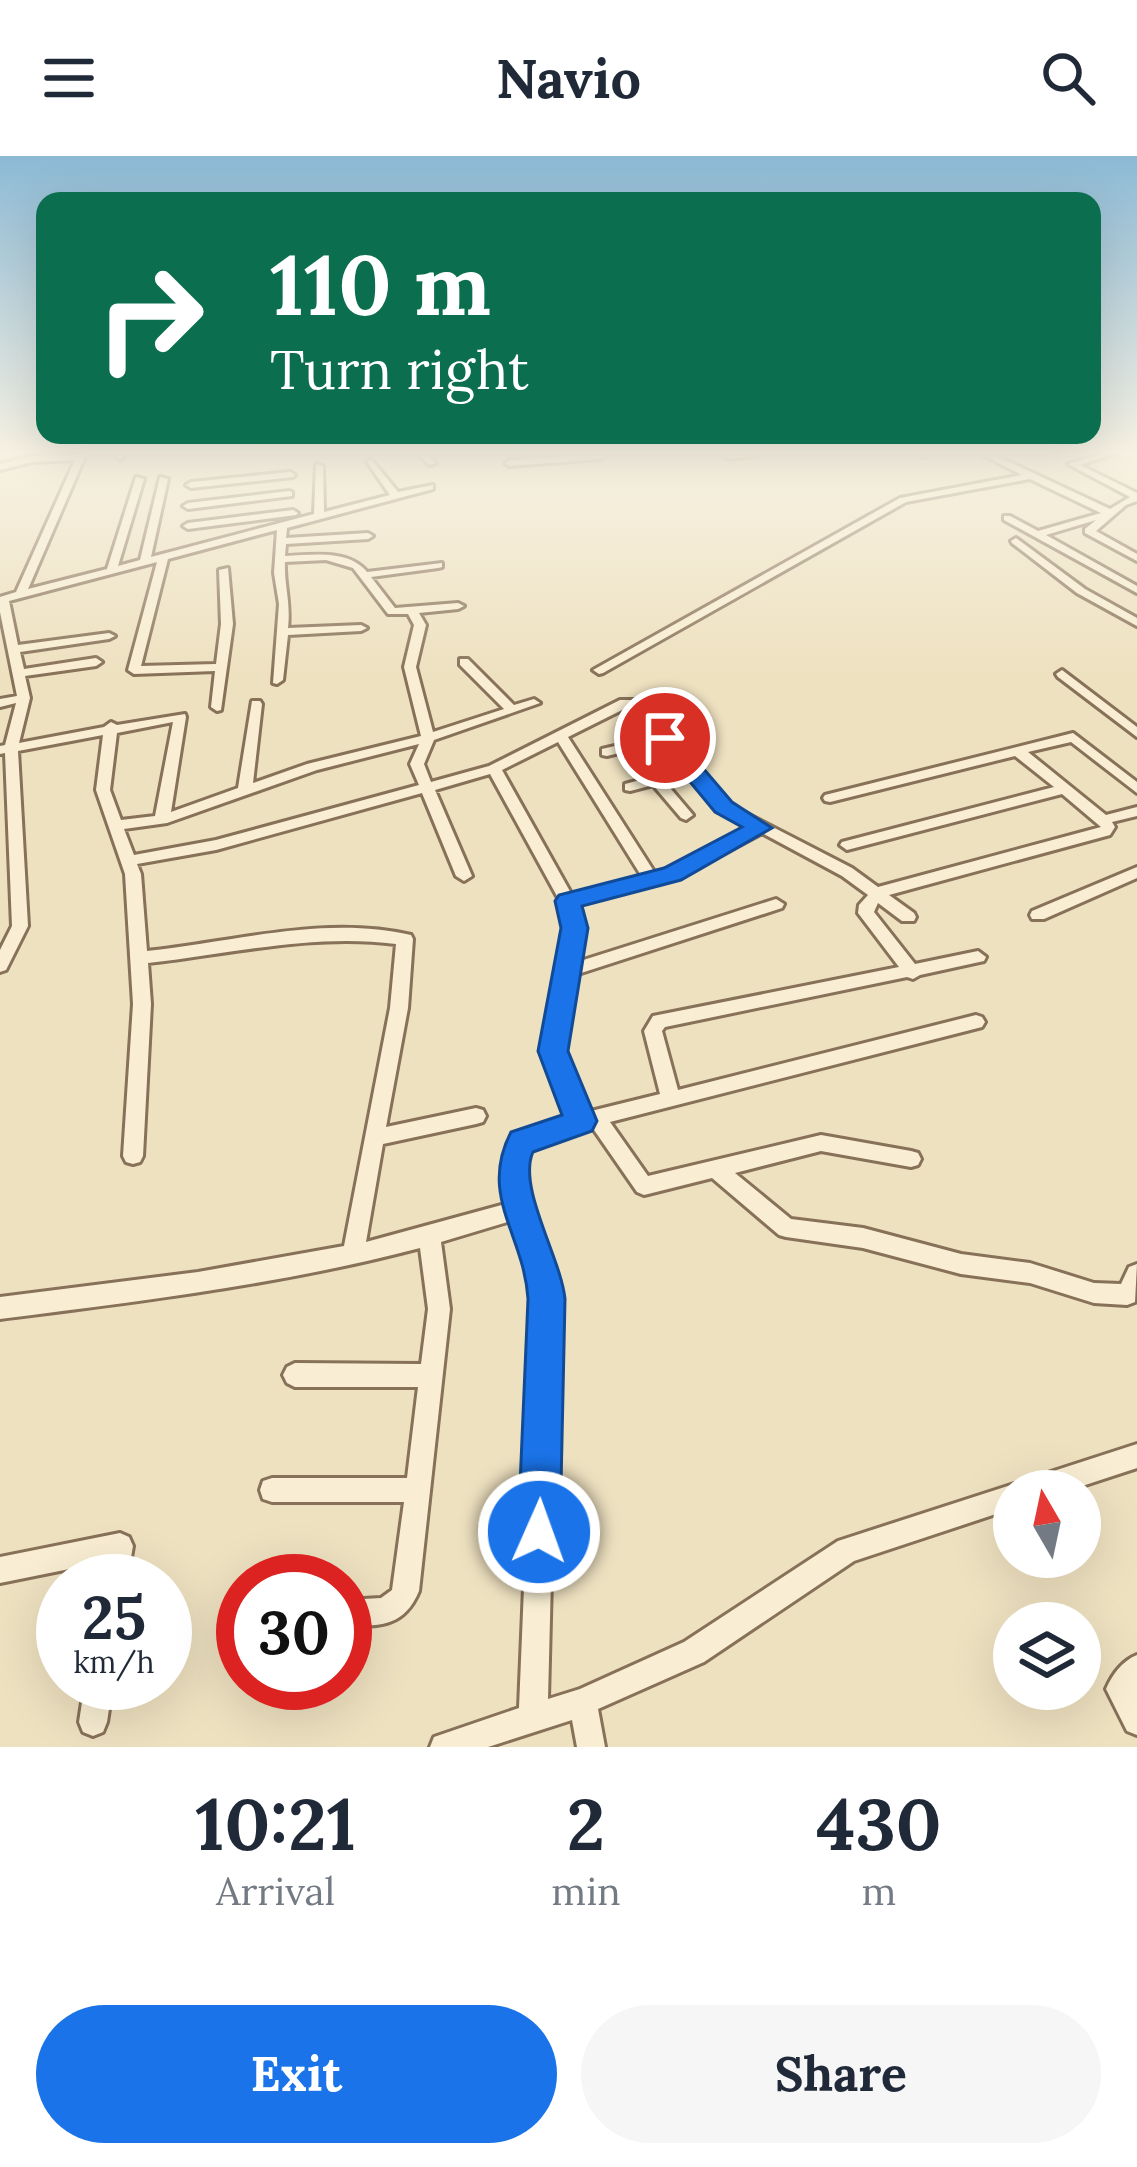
<!DOCTYPE html>
<style>
:root{--surface:#fff;--page:#f6f6f7;--text:#1f2937;--muted:#747a83;--accent:#1a73e8}
body{margin:0;font-family:Lora,serif;background:var(--page);color:var(--text);height:100vh;display:flex;flex-direction:column;font-size:45px;white-space:nowrap}
*{box-sizing:border-box;margin:0}
p{font-size:39px;color:var(--muted)}
.icon{flex:none;width:66px;height:66px;fill:none;stroke:currentColor;stroke-width:2;stroke-linecap:round;stroke-linejoin:round}
.map{position:relative;height:1591px;overflow:hidden}
.drawer{display:flex;flex-direction:column;background:var(--surface);flex:1}
.drawer>*{flex:none}
.top-card{position:absolute;left:36px;top:36px;width:1065px;height:252px;border-radius:24px;box-shadow:0 12px 48px #0002;background:#0b6e4f;color:#fff;overflow:hidden}
.needle{width:78px;rotate:351deg}
.fabs{position:absolute;left:993px;top:1314px;display:grid;gap:24px}
.fabs a{display:grid;place-items:center;width:108px;height:108px;border-radius:50%;background:var(--surface);box-shadow:0 12px 48px #0002;font-size:60px}
.speed{position:absolute;left:36px;top:1398px;display:flex;gap:24px;font-size:60px;font-weight:700;text-align:center}
.speed>*{display:grid;place-content:center;width:156px;height:156px;border-radius:50%;background:var(--surface);box-shadow:0 12px 48px #0002;line-height:1}
.speed small{font-size:30px;font-weight:400}
.speed .limit{border:18px solid #d22;background:#fff;color:#111}
.pin{position:absolute;display:grid;place-items:center;width:102px;height:102px;color:#fff;margin:-51px;border:6px solid #fff;border-radius:50%;box-shadow:0 3px 12px #0007}
.me{position:absolute;width:132px;margin:-66px;rotate:2deg;stroke-linejoin:round;filter:drop-shadow(0 0 9px #0008)}
.turn{display:flex;align-items:center;gap:42px;height:252px;padding:0 36px;font-size:54px}
.turn .icon{width:156px;height:156px;stroke-width:2.5}
.turn b{display:block;font-size:84px;line-height:102px}
.eta{display:flex;justify-content:space-evenly;align-items:center;height:204px;text-align:center}
.eta b{font-size:72px;font-weight:700;line-height:84px}
.primary-button{display:flex;gap:24px;margin-top:auto;padding:24px 36px}
.primary-button a{flex:1;height:138px;border-radius:72px;background:var(--accent);color:#fff;font-size:48px;font-weight:700;line-height:138px;text-align:center}
.primary-button a+a{background:var(--page);color:var(--text)}
header{display:flex;justify-content:space-between;align-items:center;height:156px;padding:0 36px;background:var(--surface);font-size:54px;font-weight:700}
.map>svg:first-child{display:block}
.lines{fill:none;stroke-linecap:round;stroke-linejoin:round}
.minor-casing{stroke:#877158;stroke-width:6}
.minor{fill:#f9eed3;fill-rule:evenodd}
.route{fill:#1a73e8;stroke:#114b97;stroke-width:3}
</style>
<header><svg class="icon" aria-label="menu" viewBox="0 0 24 24"><path d="M4 6h16M4 12h16M4 18h16"/></svg>Navio<svg class="icon" aria-label="search" viewBox="0 0 24 24"><circle cx="10" cy="10" r="6"/><path d="M15 15l6 6"/></svg></header>
<div class="map">
<svg width="1137" height="1591" viewBox="0 0 1137 1591">
<rect width="100%" height="100%" fill="#eee1c0"/>
<g class="lines">
<g class="minor-casing">
<path id="minor" d="M79,296H87L28,433L107,413L136,321L144,323L118,410L140,404L160,321L168,323L151,401L314,358L316,308L323,310L324,356L390,339L367,306L371,303L398,336L433,329V333L287,372L286,382L368,377L373,380L368,383L286,388L285,400C312,399 348,393 367,416L442,407V411L438,412L371,421L395,452L458,447L464,450L458,453L419,457L426,469L416,511L433,576L504,553L460,509V503H468L514,549L534,543L540,547L434,584L424,608L431,626L489,610L620,544H635L666,578L670,579L671,584L728,648L852,712L878,731L1101,671L1062,638L847,694L840,689L842,686L1054,631L1015,600L830,646L825,645L823,642L825,639L1073,577L1137,626V637L1071,586L1028,596L1106,659L1137,651V660L1112,666L1115,671L1110,679L889,739L914,757L916,761L914,765H902L878,747L874,756L915,808L978,795L986,801L984,805L920,819L913,823L907,821L665,871L662,875L678,934L976,859L982,861L985,866L982,871L610,966L648,1020L821,979L911,995L918,997L921,1003L918,1009L911,1011L821,995L735,1017L791,1063L863,1072L961,1098L1030,1107L1094,1127L1121,1128L1129,1111L1137,1108L1135,1146L1127,1149L1094,1147L1030,1127L961,1118L863,1092L786,1081L779,1079L712,1022L644,1039L637,1036L592,971L537,988L528,995L524,1004L528,1042L558,1143L548,1543L580,1533L684,1486L838,1385L1014,1328L1019,1330L1029,1323L1137,1288V1312L1067,1335H1014V1352L854,1405L704,1506L598,1553L605,1591H577L572,1564L488,1591H430L434,1581L519,1552L536,1143L514,1064L441,1086L450,1153L419,1435C404,1471 380,1470 345,1470V1444L381,1442L392,1434L404,1346H272L263,1343L260,1334L263,1325L272,1322H407L418,1231H295L287,1227L283,1219L287,1211L295,1207L421,1208L428,1153L420,1092C284,1128 141,1145 0,1163V1141L198,1116L344,1090L390,852L396,788C313,777 231,798 148,807L151,848L143,1000L140,1006L133,1008L126,1006L123,1000L133,848L125,718L96,634L103,579L18,595L28,770L6,814L0,816V794L12,770L5,597L0,598V590L5,589L16,547L0,551V543L17,540L0,456V441L16,436L75,304L32,306L0,314V308L32,300L78,299ZM277,374L274,417L279,448L273,527L277,528L283,524L288,479L361,475L367,472L361,469L288,472C291,447 284,429 285,406L326,404L353,412L388,458H408L414,469L404,511L421,580L307,608L253,627L262,548L260,545H252L238,632L171,656L186,561L185,558L117,569L111,566L104,571L19,587L30,542L25,520L96,510L102,506L96,502L24,513L20,496L109,483L115,480L109,477L18,489L9,445L157,406L128,514L134,518L215,515L211,551L217,555L221,554L233,468L228,412L219,414L221,468L216,508L141,510L168,403ZM628,551L654,581L602,593V599L607,600L659,587L682,613L625,628V634L630,635L653,629L681,662L686,664L693,659L665,626L688,619L718,654L750,671L667,714L655,717L568,581ZM173,566L155,660L121,664L110,634L117,577ZM558,586L642,721L572,739L502,614ZM419,588L410,608L419,629L216,684L134,699L124,673L167,667L317,614ZM490,618L563,751L567,772L544,895L570,961C514,975 495,986 509,1047L366,1086L383,988L476,968L483,966L486,960L483,954L476,952L386,971L408,852L413,783L411,779C325,759 233,786 147,795L141,718L137,708L216,694L422,637L456,720L464,725L472,720L435,634ZM762,677L842,720L868,739L859,749L858,757L899,811L653,860L644,875L660,938L587,956L562,895L575,819L782,752L784,748L776,743L577,806L583,772L577,748L677,722Z
M120,296H128L121,304L117,301Z
M416,296H425L436,307L429,309Z
M594,296H602L605,300L601,303L509,310L505,307L509,304L595,298Z
M746,296H781L729,303L725,300Z
M918,296H928L929,298L925,301Z
M977,296H988L1110,353L1130,341L1068,308L1106,296H1120L1080,309L1137,337V345L1126,349L1096,375L1137,398V405L1085,377V373L1096,364L1046,379L1137,430V437L1004,364V360H1010L1038,375L1101,357L1030,323L906,346L603,517L599,518L593,514L900,342L1022,319Z
M290,316L295,319L293,321L191,332L186,329L191,326Z
M289,335L292,336V340L188,353L183,350L188,347Z
M293,354L298,357L296,359L188,373L183,370L188,367Z
M1016,382L1085,433L1137,462V470L1077,437L1012,387L1011,385Z
M1062,514L1137,571V581L1058,521L1056,518Z
M1137,711V722L1044,763H1032L1030,759L1032,755Z
M120,1377L129,1381L133,1390L127,1425H101L104,1406L0,1427V1401Z
M1137,1499V1579L1127,1575L1106,1533C1112,1519 1122,1505 1137,1499Z
M85,1527H113L107,1566L103,1576L93,1580L83,1576L79,1566Z"/>
</g>
<use href="#minor" class="minor"/>
</g>
<linearGradient id="sky" x2="0" y2="1"><stop stop-color="#8cb9d5"/><stop offset="0.57" stop-color="#f7f2e3"/><stop offset="1" stop-color="#f7f2e3" stop-opacity="0"/></linearGradient>
<rect width="1137" height="519" fill="url(#sky)"/>
<path class="route" d="M665,575L673,577L732,646L772,672L681,724L582,750L588,772L568,895L597,965L592,975L533,996C517,1031 561,1102 565,1143L560,1376L554,1391L539,1397L524,1391L518,1376L528,1143C524,1078 478,1040 511,976L562,959L538,895L561,772L555,745L559,739L664,712L742,671L715,656L657,586V577Z"/>
</svg>
<div class="fabs">
<a><svg class="needle" viewBox="-14 -14 28 28"><path d="M0-13l5 13h-10z" fill="#e53935"/><path d="M0 13l5-13h-10z" fill="#747a83"/></svg></a>
<a><svg class="icon" aria-label="layers" viewBox="0 0 24 24"><path d="M12 4l9 5-9 5-9-5zM3 14l9 5 9-5"/></svg></a>
</div>
<div class="speed"><div>25<small>km/h</small></div><div class="limit">30</div></div>
<div class="pin" style="left:665px;top:582px;background:#d93025"><svg class="icon" aria-label="arrive" viewBox="0 0 24 24"><path d="M6 21V4h12l-3 4 3 4H6"/></svg></div>
<svg class="me" style="left:539px;top:1376px" viewBox="-20 -20 40 40"><circle r="17" fill="#1a73e8" stroke="#fff" stroke-width="3"/><path d="M0-11L8 9 0 5-8 9z" fill="#fff"/></svg>
<div class="top-card">
<div class="turn"><svg class="icon" aria-label="right" viewBox="0 0 24 24"><path d="M7 20v-9h11M14 6l5 5-5 5"/></svg><div><b>110 m</b>Turn right</div></div>
</div>
</div>
<section class="drawer">
<div class="eta">
<div><b>10:21</b><p>Arrival</p></div>
<div><b>2</b><p>min</p></div>
<div><b>430</b><p>m</p></div>
</div>
<div class="primary-button"><a>Exit</a><a>Share</a></div>
</section>
